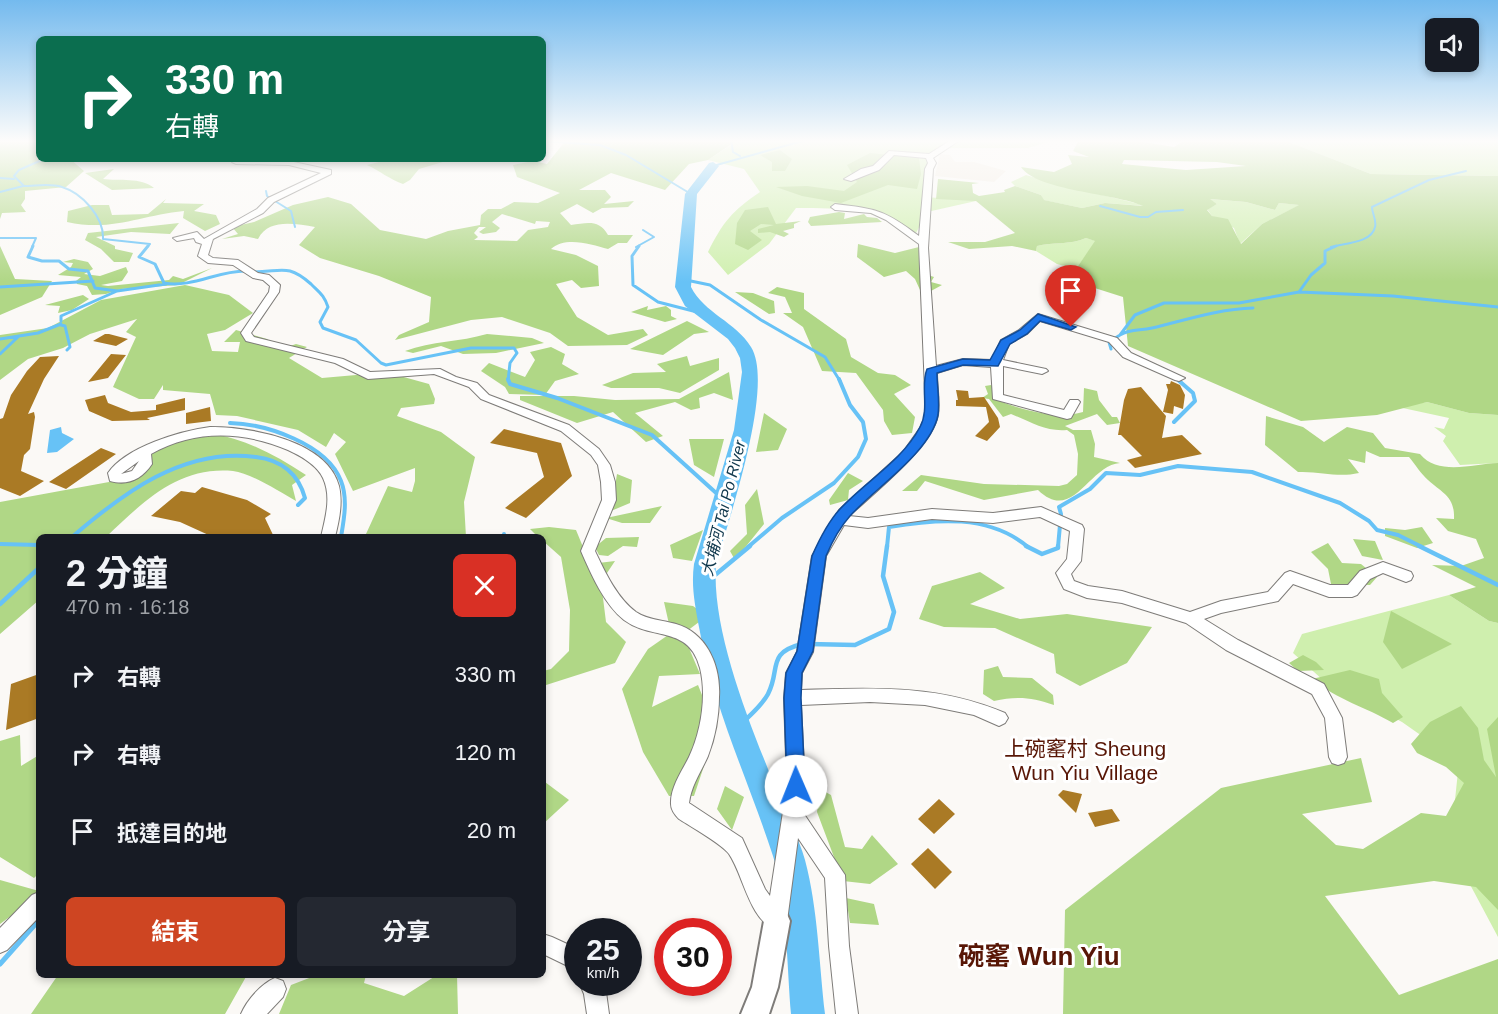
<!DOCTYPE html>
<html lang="zh-TW">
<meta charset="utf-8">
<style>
:root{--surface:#171b24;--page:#242831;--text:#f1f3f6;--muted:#9ea1a6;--accent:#ce4522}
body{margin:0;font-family:Helvetica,"Noto Sans TC",sans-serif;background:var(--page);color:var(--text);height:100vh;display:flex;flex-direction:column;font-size:22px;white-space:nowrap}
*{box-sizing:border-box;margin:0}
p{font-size:20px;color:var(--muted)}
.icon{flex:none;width:33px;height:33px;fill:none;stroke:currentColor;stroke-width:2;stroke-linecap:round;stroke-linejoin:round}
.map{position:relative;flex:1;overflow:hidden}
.panel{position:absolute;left:36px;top:534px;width:510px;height:444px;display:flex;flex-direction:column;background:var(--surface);border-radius:9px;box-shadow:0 3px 9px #0003}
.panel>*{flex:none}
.banner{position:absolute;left:36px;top:36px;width:510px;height:126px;border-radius:9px;box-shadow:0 3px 9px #0003;background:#0b6e4f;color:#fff;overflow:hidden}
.fabs{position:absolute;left:1425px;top:18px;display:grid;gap:12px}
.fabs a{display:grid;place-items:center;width:54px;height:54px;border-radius:9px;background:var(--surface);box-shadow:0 3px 9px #0003;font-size:30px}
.speed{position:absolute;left:564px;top:918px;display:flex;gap:12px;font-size:30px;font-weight:700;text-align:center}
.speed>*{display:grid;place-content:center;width:78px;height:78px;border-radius:50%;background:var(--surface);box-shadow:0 3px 9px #0003;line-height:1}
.speed small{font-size:15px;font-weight:400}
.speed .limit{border:9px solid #d22;background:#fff;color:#111}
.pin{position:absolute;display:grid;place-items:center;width:51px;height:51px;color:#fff;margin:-62px -26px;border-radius:50% 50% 50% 0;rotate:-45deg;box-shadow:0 0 6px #0007}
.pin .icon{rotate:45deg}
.me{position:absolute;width:66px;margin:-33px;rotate:359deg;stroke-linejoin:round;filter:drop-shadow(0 0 4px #0008)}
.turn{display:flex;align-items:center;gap:21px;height:126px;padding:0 30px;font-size:27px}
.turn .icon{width:78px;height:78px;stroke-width:2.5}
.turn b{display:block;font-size:42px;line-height:51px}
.round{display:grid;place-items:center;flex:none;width:63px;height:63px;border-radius:9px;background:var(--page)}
.overview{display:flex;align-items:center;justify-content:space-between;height:102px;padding:0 30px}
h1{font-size:36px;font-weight:700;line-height:45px}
.primary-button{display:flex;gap:12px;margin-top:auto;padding:12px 30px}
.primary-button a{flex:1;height:69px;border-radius:9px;background:var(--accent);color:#fff;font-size:24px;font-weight:700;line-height:69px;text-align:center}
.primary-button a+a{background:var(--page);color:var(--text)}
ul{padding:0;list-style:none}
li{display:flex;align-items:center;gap:18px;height:78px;padding:0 30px}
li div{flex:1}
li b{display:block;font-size:22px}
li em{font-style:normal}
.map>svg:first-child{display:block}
.built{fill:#f2ebe1}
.green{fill:#cfefae}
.forest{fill:#b0d786;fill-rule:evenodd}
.water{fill:#67c2f6}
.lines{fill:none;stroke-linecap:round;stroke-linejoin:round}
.stream-far4{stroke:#67c2f6;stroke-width:2}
.stream-far3{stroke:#67c2f6;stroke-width:3}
.stream-far2{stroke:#67c2f6;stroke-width:4}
.stream-far1{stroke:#67c2f6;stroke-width:4.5}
.stream{stroke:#67c2f6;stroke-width:5}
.river{fill:#67c2f6;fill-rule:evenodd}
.building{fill:#aa7a25}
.minor-casing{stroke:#7e7c79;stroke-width:2}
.tertiary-casing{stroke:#7e7c79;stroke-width:4}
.minor{fill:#fff;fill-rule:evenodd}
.tertiary{fill:#fff;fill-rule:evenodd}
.route{fill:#1a73e8;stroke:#114b97;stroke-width:1.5}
.labels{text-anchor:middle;stroke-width:6;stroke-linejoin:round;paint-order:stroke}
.water-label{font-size:16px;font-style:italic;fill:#0f374c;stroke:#fff}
.near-quarter-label{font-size:21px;fill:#581606;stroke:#fff}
.near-district-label{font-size:26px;font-weight:bold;fill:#581606;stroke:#fff}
</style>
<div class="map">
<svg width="1498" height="1014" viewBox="0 0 1498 1014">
<rect width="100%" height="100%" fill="#fbf9f6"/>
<path class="built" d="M940,154L950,155L955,162H974L1006,171L994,182L935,176Z"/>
<path class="green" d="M1054,140L1028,148H942L932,157L923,197L957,199L973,193L976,201L927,212L916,233C875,209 843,208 796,208L769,244L728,275L708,252C723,222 732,211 760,192L744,169L708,160L737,141Z
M1284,140H1498V176L1371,174Z
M1026,175C1066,188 1106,195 1146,206L1105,203L1082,208L1043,200L1041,195L1015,186L1011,182Z
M1209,199L1246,202L1275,210L1279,203L1300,205L1262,224L1240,244L1234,228L1212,216L1207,209L1217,204Z
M1086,238L1096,241L1076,269L1057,264L1036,251L1037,246C1053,242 1070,245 1086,238Z
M1427,402L1469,413L1498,415V463L1460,465L1443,441L1446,436L1434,427L1444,429L1449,418L1398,407Z
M1449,595L1489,621L1498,623V937L1450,847L1459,762L1402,722L1324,681L1293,653L1302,634Z"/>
<path class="forest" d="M0,140H39V159H70L84,171L66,187L25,191V199L21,205L26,212L2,213L0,219Z
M566,140H742L736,141L708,160L689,164L665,190L611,173L579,190H605L611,197L604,204L634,201L628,207L602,208L593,213L577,204L560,213L571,225C587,223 599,219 608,235H633L627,243H618L608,249C591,244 565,236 551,249L576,255L598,266L599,286L581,288L572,280L556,284L577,317L608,335L643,329L648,335L627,345L568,346L550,333L502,317L471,320L395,340L399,335L429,322L431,297L379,276L320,258L299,245L315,227C295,224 269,218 258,239L244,236L222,239L238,234L232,227L254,222L293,205L328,197L351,204L380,230L426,239L448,231L480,225L481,215L488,209H501L514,202L538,203L560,193L517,177L513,165L533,161L547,164ZM502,214L535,224L536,221L550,222L548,227L528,230L517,241L474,240L478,237L474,233L479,227H486L479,232L483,234L496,232L500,228L492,222Z
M1079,140H1131L1174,147L1185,140H1284L1371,174L1498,176V415L1469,413L1427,402L1377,415L1301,421L1128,346L1123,297L1057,276L1076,269L1095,241L1086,238C1070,245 1053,242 1037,246L1036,251L1012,246L969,249L948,242H985L1015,233L976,201L936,199L938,179L979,183L972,184L973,193L979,196L1005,192L1004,190L1015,186L1041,195L1044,200L1082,208L1105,203L1143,206C1115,193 1037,191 1021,167L1054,172L1072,164L1068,155L1089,157L1073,151ZM1124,160L1217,162L1246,166L1186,170L1122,164ZM1210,199L1246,202L1275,210L1279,203L1299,205L1262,224L1241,244L1228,219L1212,216L1207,210L1217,204Z
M780,150L792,159L785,171H772V162L760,155Z
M870,153L919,158L921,174L917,189L888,185L841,203L802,196L776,187L807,186L844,191L857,182L847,165Z
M391,159H453L419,169L410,180L403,184C389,179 380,171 367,165Z
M114,169L103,179C119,181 141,177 154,188L112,190L85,173Z
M166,199L163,203L204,204L194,211L216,215L220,224L205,231L183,218L184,211C141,215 113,232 67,222L68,211L92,205H109L112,215L148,214Z
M768,207L776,224L801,221L794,224V228L783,231L789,234L784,237L770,232L758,233V229L774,225L761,224L750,231L762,240L748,250L735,244L737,223L745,210Z
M839,212L845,213L844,219L864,214L867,217L877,218L882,222L811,226L808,222L810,217Z
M179,223L170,234L131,232L96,237L115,246V249L133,253L129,262H114L101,249L85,240L88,233Z
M858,244L895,253L919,247L925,259L928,275L934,277L931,282L942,285L931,291L920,290L915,279L906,271L884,277L857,257Z
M0,246L15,279L52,281L42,297L0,315Z
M74,259L88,262L93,269L84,274L100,276L126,267L128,272L122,281L101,285L108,286L169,280L173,276L183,279L212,268L178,285L121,289L106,294L92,295L87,286L77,284L76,281L81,277L58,275L71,267L73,263L63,262Z
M185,285L229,295L253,313L225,330L207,334L212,351L238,352L240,342H224L236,330L267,339L281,349L296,344L307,347L289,358L322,378L356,375L400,376L429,384L435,399L434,404L401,408L397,416L441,432L475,457L464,502L466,537H358L366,534L388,486L412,492L415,481V468L353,491L335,454L346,442L334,433L326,447L298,430L237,416L216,415L210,394L163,390V385L154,399H139L113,387L136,337L126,332L137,319L90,334L63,348L28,359L0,380V335L48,328L101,300Z
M777,287L804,293V309L846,339L851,357L878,373L895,375L911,385L894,394L915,417L912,433L892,435L884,421L883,410L856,373L822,371L803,327L783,313H792L785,297L768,293Z
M735,292L753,293L774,301L775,313L769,314Z
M83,295L89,299L72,310L58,313L60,306L45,305Z
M648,306L647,310L666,306L671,310V316L677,319L665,322L631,312Z
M687,321L709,332L694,334L663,355L630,349Z
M487,334L532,338L544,343L496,353L463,354L441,346L413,353L405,351C432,341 460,342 487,334Z
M551,347L565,354L562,364L579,374L555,381L545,395L509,394L505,387L481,371L489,363L525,377L535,360L530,352Z
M687,356L690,366L719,358V370L680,393L659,388H611L602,385L633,373L666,372L657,364Z
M729,372L733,400L714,393L699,398L700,408L691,410L675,402L635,413L663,436L646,442L613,412L577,423L520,400V396H574L615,400L679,399Z
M991,385L995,389V399C1021,410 1056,420 1083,412L1084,388L1097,391L1099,400L1112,417H1117L1120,423L1107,425L1097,414L1065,426L1073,430H1091L1095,444L1094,457L1120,463C1089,465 1073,524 1038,490L984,500L925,481L917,491H902L921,475L984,484L1059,486L1067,484L1077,475L1078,454L1074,435L1067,430C1046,432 1031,422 1011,414L1003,417L989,399L982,398L988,394L985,386Z
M764,413L787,429L778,450L756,452Z
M1266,416L1303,427L1324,442L1347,427L1373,433L1385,448L1420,454C1438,476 1473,464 1498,463V623L1489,621L1449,595L1476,587L1432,565L1461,566L1484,558L1476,539L1448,531L1436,518L1454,519C1455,496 1442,493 1428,480C1421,474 1415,464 1409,457H1380L1366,451L1365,463L1348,459L1359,473C1337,478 1321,471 1298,472L1265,445Z
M210,433C246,439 275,455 306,475L292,485L296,501C280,492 251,473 233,471C178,466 143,502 106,537H39V600L0,634V502L109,482C132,482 146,471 153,450L172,441Z
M689,439H724L714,477L694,465Z
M848,473L863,481L849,490L848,500L830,505L829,500Z
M617,474L632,480L630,503L611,511Z
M757,489L764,524L735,560L730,551L747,534L745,505Z
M662,506L650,523H622L606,518Z
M549,527L576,530L590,564L615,561L601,582L606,622L626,642L615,663L543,686V671L551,669L569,651L570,610L561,557L543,541V537H538L530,529Z
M1422,527L1433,543L1417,548L1385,536V528L1405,530Z
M703,530L692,561L673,558L670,545Z
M639,537L637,547L623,546L608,556L599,555L595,547L606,538Z
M1353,539L1375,541L1383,560L1362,556Z
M1328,543L1342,563L1361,564L1377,577L1370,585L1331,584L1328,569L1311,552Z
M980,572L1005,588L970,604L1020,619L1067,614L1152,627L1127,663L1080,686L1056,673L1054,654L995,628L944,627L919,619L932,586Z
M664,602L693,606L707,616L683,634L700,674L659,676L652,707L698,685L716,730L694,796H669L643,752L622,689L648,649L671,633Z
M1391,611L1452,644L1402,669L1383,642Z
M1303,655L1316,662L1324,670L1298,671L1289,663Z
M998,666L1003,677L1032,678L1053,695L1054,705C1032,697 1016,696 994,701L983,694L984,670Z
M1350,670L1379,679L1382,693L1403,717L1393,723C1364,706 1339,701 1312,679Z
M1461,706L1478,728L1484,760L1496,777L1487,729L1498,717V910L1476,887L1434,881L1325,896L1399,995L1498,959V1014H1063L1065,910L1221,788L1361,758L1372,802L1302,814L1336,845L1363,849L1421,813L1446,816L1464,783L1446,767L1417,753L1411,744L1430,722Z
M20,735L21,766L39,755V873L34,878L0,857V741Z
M545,782L569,800L543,824V784Z
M725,786L744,797L732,830L717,809Z
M820,789L831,795L845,847L862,849L872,835L898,864L870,884L843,881L817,812Z
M0,880L39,891V895L0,924Z
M846,898L874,904L879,925L850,923Z
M58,975H247L225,1014H31Z
M317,975H366L364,983L404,996L437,975H457L458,1014H279L291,985Z"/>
<path class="water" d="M61,427L62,433L74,439L57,452L47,453L50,430Z"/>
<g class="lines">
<path class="stream-far4" d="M731,140L733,152L740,156
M850,140H897
M981,140H1020
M543,141L600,145L626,155L691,194
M44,159L19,170L14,176L24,186C36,186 50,183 62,187C82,193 104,217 103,239L150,244L147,247
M713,166L806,140
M0,178L14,179
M266,191L267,196L291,211L295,227
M0,192L23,186
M1100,206L1140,217H1148L1156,212L1183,210
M0,238H36L32,247
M636,247L654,237L643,230
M1331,247C1344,243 1372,243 1375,227C1377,221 1372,213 1372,207L1429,180L1466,171"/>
<path class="stream-far3" d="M33,246L28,257L42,261H59L69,269L88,271L95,288L117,291
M148,246L139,257L155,264L164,283C192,288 217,271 245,271
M639,246L632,256L633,285L658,302L701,313
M253,272C282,272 287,263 311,284C320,293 324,295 328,307L320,322L323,328L356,340L381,363L386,365L471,348H514L517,353L510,363L508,381
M686,280L710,285L761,320L825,357L840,381
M0,287L93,281
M1299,292L1393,296L1498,307
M61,321V316L117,291L166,284
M61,325L65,326L70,347L67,350
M1120,335C1131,328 1140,331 1152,328C1186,320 1218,309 1253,308
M0,339L38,333L61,324
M1111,349L1109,342L1120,335L1135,315L1164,303H1239L1299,292L1311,275L1325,263V251L1336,246
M0,354L19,336
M1176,378L1179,381"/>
<path class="stream-far2" d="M508,379L510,384L557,398L652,435L725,501
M1174,422L1195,401L1193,393L1177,379
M230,423C266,424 327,444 341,481C348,499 344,519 341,537
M504,534V537
M72,537C123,493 184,447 256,457C281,460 298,473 305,498L298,505
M0,544L39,545
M748,547L782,518L834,483L858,457L866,439L863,422L850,405L839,379
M887,547L889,527C936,519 989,514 1028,547
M1058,547L1061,514L1059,507L1090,489L1106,473L1140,475L1178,466L1252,472L1340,503L1369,521L1377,530L1398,535L1422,547"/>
<path class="stream-far1" d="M1026,546L1042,554L1058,548V546
M1419,546L1498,585
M703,585L750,546
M0,604L39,568
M809,644L855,645L889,629L894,612L883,576L887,546
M739,726C749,716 761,707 768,694C781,669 766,653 802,644"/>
<path class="stream" d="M0,964L39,920"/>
<path class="river" d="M713,162L719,166L697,194L691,287C704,313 736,322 751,347C775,385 729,519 716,564C711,633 753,732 779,796C787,817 799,838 805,860C818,909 819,963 825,1014H791C787,969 787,898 773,856C748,779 713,707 699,627C695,605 691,586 694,564L734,430L742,372L740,358L735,348L728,339L685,306L675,287L685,194L709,163Z"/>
</g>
<path class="building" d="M105,334H109L128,339L116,346L93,341Z
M111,354L126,355L108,378L88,382Z
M59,356L44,379L28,414L34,412L35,417L30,449L24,455L21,471L44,481L20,496L0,488V419L3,418L11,395L27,371L40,357Z
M1171,381L1180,385L1185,395L1183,409L1174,406L1173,414L1163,412L1168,390L1166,384H1170Z
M1141,387L1166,416L1162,438L1182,435L1202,454L1135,468L1127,460L1142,456L1121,435H1118L1124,400L1128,389Z
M956,390L968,391L969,398L984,397L998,418L1000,427L987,441L975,436L989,422L986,407L956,406V400H958Z
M105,395L108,403L131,412L156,410V405L185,398V410L147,418L150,420L112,421L89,411L85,400Z
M210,407L211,421L186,424V413Z
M504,429L561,443L572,476L526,518L505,508L544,477L537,453L490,443Z
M101,448L116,454L66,489L49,482Z
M202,487L247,500L271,514L265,518L274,537H213L180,522L151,516L181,491L195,493Z
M39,674L36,709L39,708V718L6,730L11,684Z
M1063,790L1082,794L1076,813L1058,795Z
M939,799L955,814L934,834L918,819Z
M1112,809L1120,821L1095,827L1088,813Z
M928,848L952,872L935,889L911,864Z"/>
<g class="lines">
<g class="minor-casing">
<path id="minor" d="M951,140H960L933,158L936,163L933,169L928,248L936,366L963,359L992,360L1001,340L1019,330L1038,314L1117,338L1131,353L1185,378L1179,381L1175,380L1123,357L1109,342L1040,321L1027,334L1009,344L1003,360L1046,369L1048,371L1042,374L1003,366V395L1064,410L1070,400H1078L1080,402L1071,418L1067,419L993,399L991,367L963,365L937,373C937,386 940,402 938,415C932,447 873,494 849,516L868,518L932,509L993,513L1041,507L1082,525L1084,529L1081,561L1071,574L1074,581L1088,586L1122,591L1190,612L1221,601L1268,592L1285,573L1290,571L1330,585H1348L1360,571L1383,562L1411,572L1413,576L1411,580L1406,582L1383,573L1370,579L1357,595L1352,597H1329L1293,584L1278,601L1221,613L1204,619L1238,640L1324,684L1342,718L1347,757L1344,763L1338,765L1332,763L1329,757L1325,718L1312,694L1226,650L1186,623L1122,603L1087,598L1064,589L1056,573L1067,559L1070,531L1040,517L993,523L932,519L868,528L844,525L826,556L813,652L802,673L801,690C873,688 937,684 1005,713L1008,718L1005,723L999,726L974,715L925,705L870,702L801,705L805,786L802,811L845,875L849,946L858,1014H836L829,946L825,878L798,838L787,921L784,928L777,931C749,920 744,876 729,854C723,845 690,826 679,819C675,815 671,810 671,804C670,788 682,771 689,757C701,732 707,696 700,668C689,625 652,641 624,620C604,604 591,574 581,551L602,500L601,482L598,465L591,455L561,431L481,399L469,387L434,374L368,379L335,363L246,341L241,333L269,292L270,286L263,280L253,278L233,265L208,263L198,256L202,244L196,242L194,238L177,241L173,238L197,232L204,239L257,209L268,198L321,173L289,165L236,164L232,162L233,160L289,161L331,170V174L274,202L263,213L213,239L208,255L213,258L238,260L258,273L269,275L280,285L279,292L251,333L254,337L343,359L370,372L440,369L456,377L477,383L489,395L569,425L599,449L610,465L615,482L616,500L595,551C605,572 617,598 636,612C648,620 662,620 676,624C707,633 721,666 719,697C719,716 715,738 708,756C701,772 691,786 689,803L742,838L765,889L770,896L787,786L784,698L786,673L797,652L812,556L839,510L903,452L920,428L926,415L919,244L886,220L871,213L835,210L831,207L835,204C878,209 884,210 919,236L925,169L928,163L926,158L894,155L879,170L851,181L844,179L861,169L873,166L889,151L929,154Z
M210,427C250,427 327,440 339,486C343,503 339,521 335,537H321C325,519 332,497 323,478C317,465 301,456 288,450C243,431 195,429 151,454L152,464C142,479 128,486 110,481L108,473C126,447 180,431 210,427ZM139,461L132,471L121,474Z
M39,892V917L7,950L0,953V928L32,895Z
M543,934L552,937L578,949V971L543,954Z
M275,978L283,981L286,989L283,997L267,1014H241C247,1000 261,984 275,978Z
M579,982H602L606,992L609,1014H587L584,994Z"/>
</g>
<g class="tertiary-casing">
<path id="tertiary" d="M777,908L786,912L790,921L778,987L769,1014H741L752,987L764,921L768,912Z"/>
</g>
<use href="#minor" class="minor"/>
<use href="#tertiary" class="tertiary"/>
</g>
<linearGradient id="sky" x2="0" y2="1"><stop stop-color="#74baee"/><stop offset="0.5" stop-color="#fdfcfb"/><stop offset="1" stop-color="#fdfcfb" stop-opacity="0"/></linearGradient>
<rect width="1498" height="282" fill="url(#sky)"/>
<path class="route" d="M1038,314L1076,327L1071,330L1040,321L1027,334L1010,344L998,366L963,365L937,373C937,386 940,402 938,415C931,452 874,489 850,516C840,527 832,542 826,556L813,651L802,673L801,698L805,786L802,792L796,795L789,792L787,786L784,698L786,673L797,651L812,556C819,540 828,522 840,509C866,481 902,461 920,427C930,408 920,387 927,369L963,359L990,360L1001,340L1020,330Z"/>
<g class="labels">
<g class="water-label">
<text transform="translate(723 508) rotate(-76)" y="6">大埔河 Tai Po River</text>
</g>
<g class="near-quarter-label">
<text x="1085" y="756">上碗窰村 Sheung<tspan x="1085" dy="24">Wun Yiu Village</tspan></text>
</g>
<g class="near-district-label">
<text x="1039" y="965">碗窰 Wun Yiu</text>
</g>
</g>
</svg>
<div class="fabs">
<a><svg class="icon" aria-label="sound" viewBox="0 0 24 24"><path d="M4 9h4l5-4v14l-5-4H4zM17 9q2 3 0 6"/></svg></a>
</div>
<div class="speed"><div>25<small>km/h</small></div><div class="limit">30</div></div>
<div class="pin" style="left:1071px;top:327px;background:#d93025"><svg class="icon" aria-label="arrive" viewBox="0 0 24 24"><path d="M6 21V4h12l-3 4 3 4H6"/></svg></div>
<svg class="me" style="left:796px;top:786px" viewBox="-20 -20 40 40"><circle r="19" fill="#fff"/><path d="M0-13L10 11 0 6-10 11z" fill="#1a73e8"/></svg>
<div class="banner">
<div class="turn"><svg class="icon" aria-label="right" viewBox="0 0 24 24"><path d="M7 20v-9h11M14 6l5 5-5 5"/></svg><div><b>330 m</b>右轉</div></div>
</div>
<section class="panel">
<div class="overview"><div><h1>2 分鐘</h1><p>470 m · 16:18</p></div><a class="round" style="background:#d93025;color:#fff"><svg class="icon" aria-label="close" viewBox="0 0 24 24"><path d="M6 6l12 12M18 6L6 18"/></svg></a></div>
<ul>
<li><svg class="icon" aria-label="right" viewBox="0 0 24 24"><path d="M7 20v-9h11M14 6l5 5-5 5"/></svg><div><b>右轉</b></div><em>330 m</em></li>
<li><svg class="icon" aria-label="right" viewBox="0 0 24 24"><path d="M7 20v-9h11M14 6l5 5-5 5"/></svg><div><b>右轉</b></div><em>120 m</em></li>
<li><svg class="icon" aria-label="arrive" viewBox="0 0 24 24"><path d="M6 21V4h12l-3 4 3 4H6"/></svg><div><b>抵達目的地</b></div><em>20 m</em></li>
</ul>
<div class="primary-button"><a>結束</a><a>分享</a></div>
</section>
</div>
